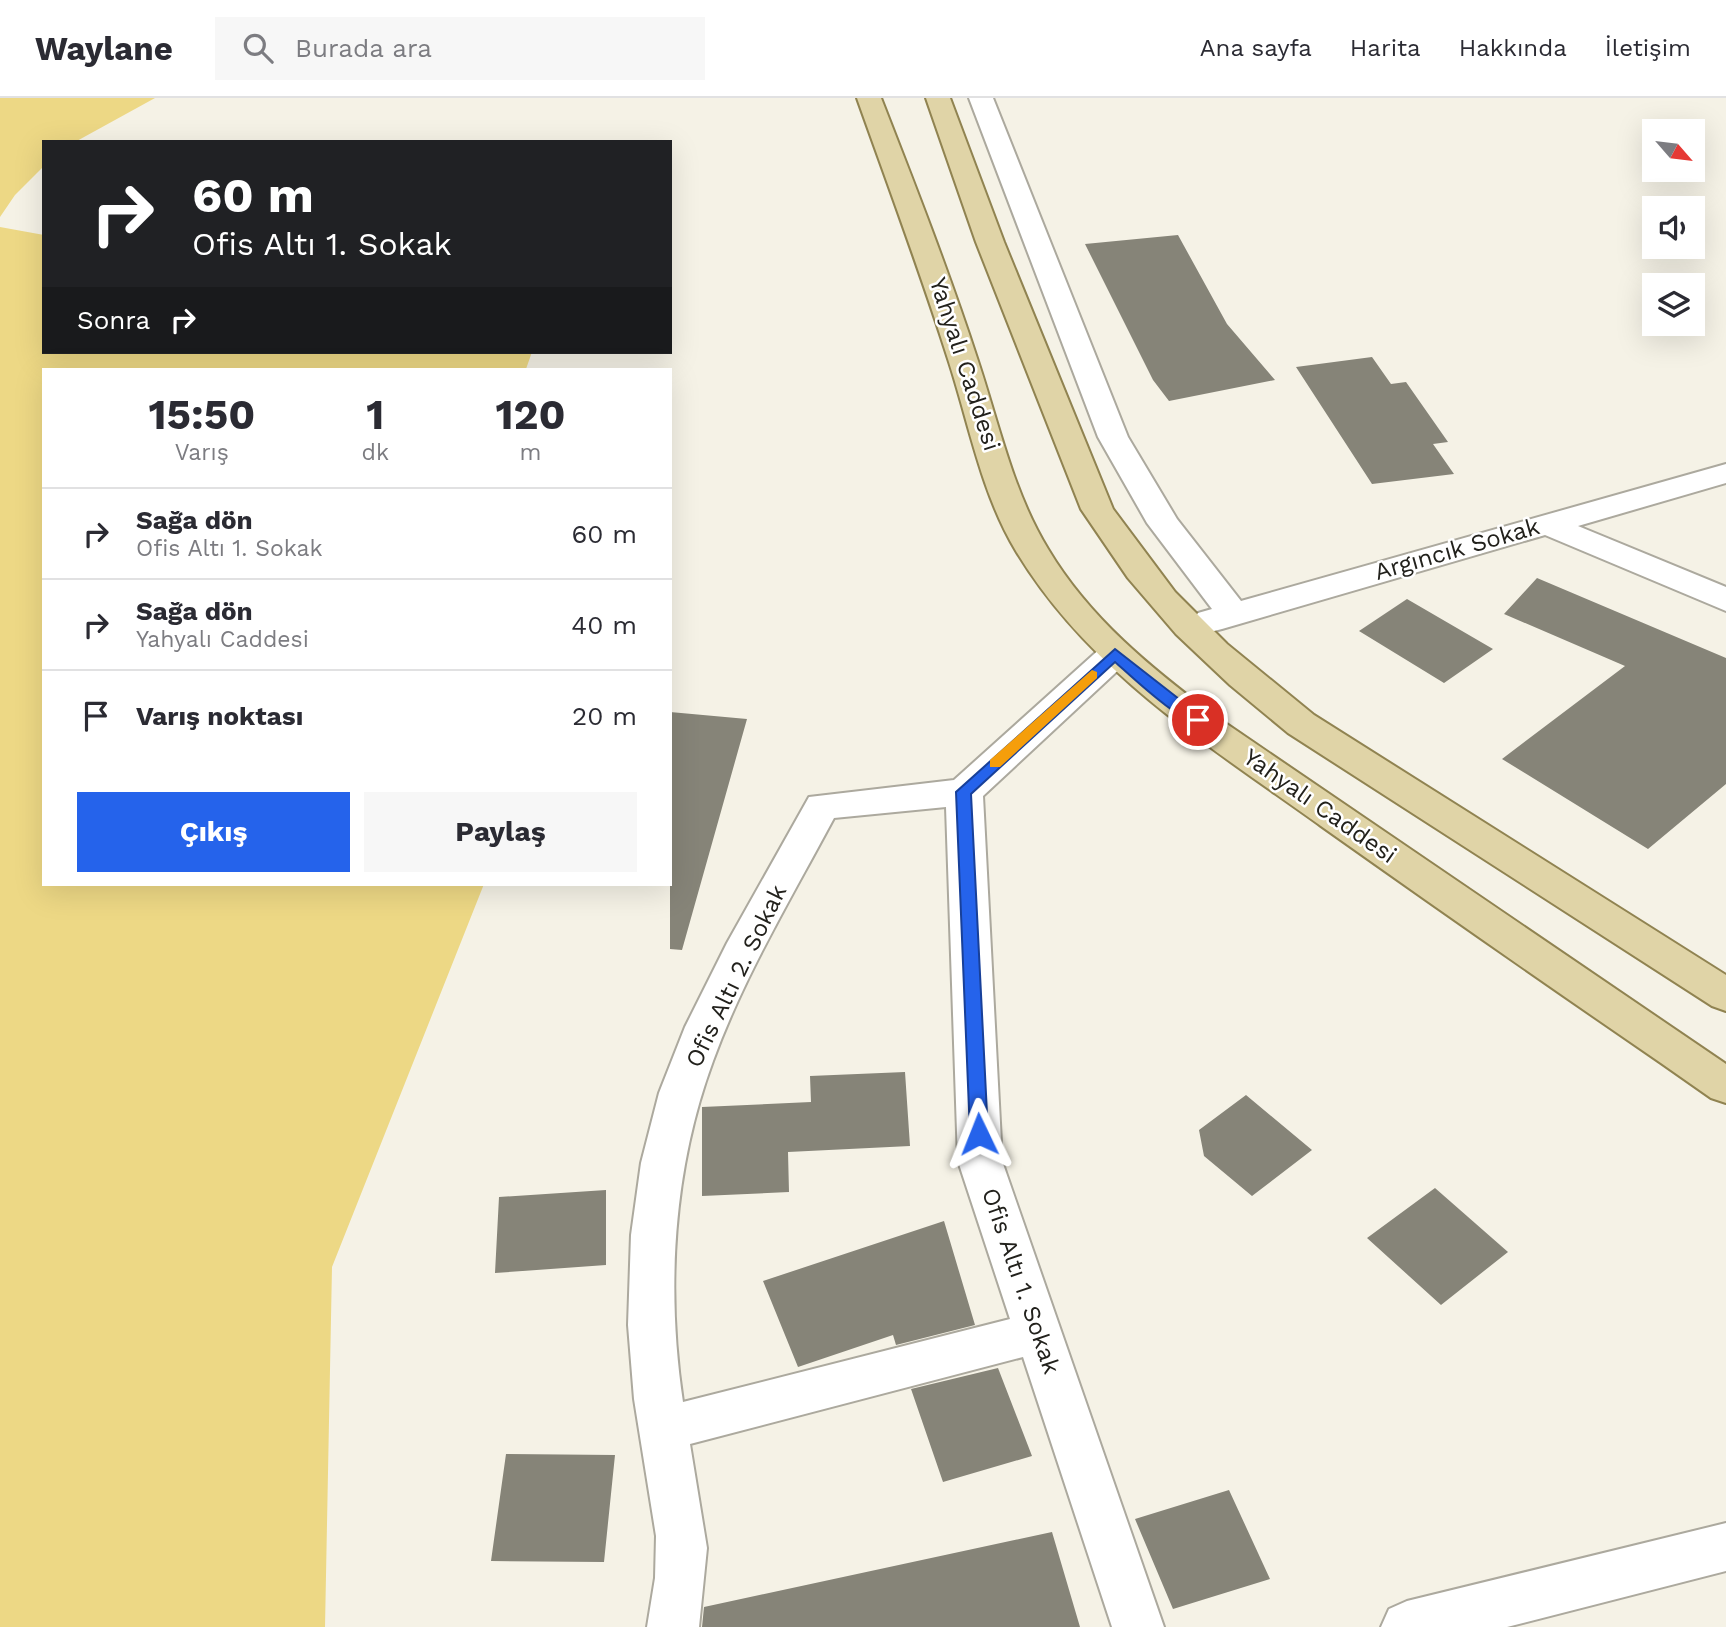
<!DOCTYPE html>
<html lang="tr">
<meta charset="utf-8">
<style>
:root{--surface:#fff;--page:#f7f7f7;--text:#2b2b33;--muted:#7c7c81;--line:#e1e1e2;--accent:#2563eb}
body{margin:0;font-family:"Work Sans",sans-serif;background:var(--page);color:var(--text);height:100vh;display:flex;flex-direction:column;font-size:26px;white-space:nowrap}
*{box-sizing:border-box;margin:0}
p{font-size:23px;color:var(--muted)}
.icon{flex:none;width:38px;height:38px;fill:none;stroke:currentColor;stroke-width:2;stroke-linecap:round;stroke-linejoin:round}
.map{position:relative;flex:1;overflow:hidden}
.side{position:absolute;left:42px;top:270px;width:630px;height:518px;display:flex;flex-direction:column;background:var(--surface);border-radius:0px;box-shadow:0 7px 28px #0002}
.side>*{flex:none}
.guide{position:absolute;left:42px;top:42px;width:630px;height:214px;border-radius:0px;box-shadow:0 7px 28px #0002;background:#202124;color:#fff;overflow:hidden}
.needle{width:46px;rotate:118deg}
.fabs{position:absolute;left:1642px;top:21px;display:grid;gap:14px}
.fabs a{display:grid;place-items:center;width:63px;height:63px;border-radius:0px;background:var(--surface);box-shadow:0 7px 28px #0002;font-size:35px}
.pin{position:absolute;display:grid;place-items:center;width:60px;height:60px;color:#fff;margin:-30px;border:4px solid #fff;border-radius:50%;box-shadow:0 2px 7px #0007}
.me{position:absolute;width:77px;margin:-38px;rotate:358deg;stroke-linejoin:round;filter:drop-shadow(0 0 5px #0008)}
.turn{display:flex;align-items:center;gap:24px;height:147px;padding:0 35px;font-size:32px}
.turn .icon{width:91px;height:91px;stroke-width:2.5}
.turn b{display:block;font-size:49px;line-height:60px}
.then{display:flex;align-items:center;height:66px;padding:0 35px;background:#0003;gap:14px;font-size:26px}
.eta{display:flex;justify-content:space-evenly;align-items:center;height:119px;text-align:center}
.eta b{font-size:42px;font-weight:700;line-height:49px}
.button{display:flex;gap:14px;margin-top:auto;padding:14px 35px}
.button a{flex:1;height:80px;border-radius:0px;background:var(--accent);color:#fff;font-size:28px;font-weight:700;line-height:80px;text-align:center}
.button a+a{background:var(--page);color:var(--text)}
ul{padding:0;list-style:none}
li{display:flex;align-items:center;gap:21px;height:91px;padding:0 35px;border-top:2px solid var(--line)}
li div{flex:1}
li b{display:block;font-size:26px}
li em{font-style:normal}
header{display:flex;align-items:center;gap:42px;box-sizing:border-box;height:98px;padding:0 35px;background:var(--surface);border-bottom:2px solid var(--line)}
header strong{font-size:33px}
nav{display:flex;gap:38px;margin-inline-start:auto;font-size:24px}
.search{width:490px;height:63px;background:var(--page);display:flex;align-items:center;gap:18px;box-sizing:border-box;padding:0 24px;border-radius:0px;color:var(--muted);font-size:26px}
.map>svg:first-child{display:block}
.green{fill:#edd885}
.building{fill:#868478}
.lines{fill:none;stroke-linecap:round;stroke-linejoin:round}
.minor-casing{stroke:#aca99e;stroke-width:4}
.major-casing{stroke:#908351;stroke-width:4}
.minor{fill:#fff;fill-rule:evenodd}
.major{fill:#e0d4a7;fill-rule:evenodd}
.route{fill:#2563eb;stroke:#184099;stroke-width:2}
.slow{fill:#f59e0b}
.labels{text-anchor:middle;stroke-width:5;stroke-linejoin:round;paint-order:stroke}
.street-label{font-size:24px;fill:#22211c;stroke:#fff}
</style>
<header>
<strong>Waylane</strong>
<div class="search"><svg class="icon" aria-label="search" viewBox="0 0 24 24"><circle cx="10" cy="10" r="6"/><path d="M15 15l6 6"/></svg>Burada ara</div>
<nav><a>Ana sayfa</a><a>Harita</a><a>Hakkında</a><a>İletişim</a></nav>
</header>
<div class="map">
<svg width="1726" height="1529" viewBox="0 0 1726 1529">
<rect width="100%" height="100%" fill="#f5f2e6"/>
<path class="green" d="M0,0H155L75,44H44V68L15,97L0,119Z
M0,129L44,137V254H532L526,271H44V786H484L332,1169L325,1529H0Z"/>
<path class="building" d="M1178,137L1227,226L1275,282L1169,303L1153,282L1085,146Z
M1372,259L1391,286L1406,284L1448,344L1433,346L1454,376L1372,386L1296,269Z
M1537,480L1726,560V686L1648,751L1502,661L1625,568L1504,516Z
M1407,501L1493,551L1444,585L1359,533Z
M670,614L747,621L682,852L670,851Z
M905,974L910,1048L788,1054L789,1094L702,1098V1009L811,1004L810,978Z
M1246,997L1312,1052L1252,1098L1204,1058L1199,1032Z
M1435,1090L1508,1154L1441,1207L1367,1140Z
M606,1092V1167L495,1175L499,1099Z
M944,1123L975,1227L896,1247L893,1237L798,1269L763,1183Z
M998,1270L1032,1358L943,1384L911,1291Z
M506,1356L615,1357L604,1464L491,1463Z
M1229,1392L1270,1481L1173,1511L1135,1421Z
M1052,1434L1080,1529H702L704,1509Z"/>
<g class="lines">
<g class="minor-casing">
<path id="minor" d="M969,0H993L1128,339L1177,421L1241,503L1726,366V385L1578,428L1726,489V513L1545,437L1222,531L1210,534L1198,531L1193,523L1198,515L1212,511L1147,425L1098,339Z
M1115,545L1127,548L1132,556L1127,564L983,698L1002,1063L1164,1529H1112L1023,1259L690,1346L707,1450L699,1529H647L655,1480L656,1438L634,1301L628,1227L631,1137L641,1065L659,995L685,929L727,845L809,699L954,682L1103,548ZM946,709L958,1063L1010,1221L683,1304C666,1191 673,1071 713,963C744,878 792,799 834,720Z
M1726,1425V1473L1507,1529H1381L1389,1511L1407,1503Z"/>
</g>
<g class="major-casing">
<path id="major" d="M857,0H881C915,87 949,174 978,263C999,326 1013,394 1048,451C1089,520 1152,571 1215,618L1726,966V1005L1711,1000L1661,965C1547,887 1434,808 1321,728C1208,647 1089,574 1016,453C981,395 969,325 948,261C920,173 888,87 857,0Z
M926,0H950L1004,144L1113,411L1175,494L1227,546L1314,617L1726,877V913L1712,908L1288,635L1230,587L1176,536L1128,480L1081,411L976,144Z"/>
</g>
<use href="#minor" class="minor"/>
<use href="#major" class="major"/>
</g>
<path class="route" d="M1115,551L1206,622L1203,625C1185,630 1130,577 1115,564L971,696L988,1036L979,1043L970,1036L956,694Z"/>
<path class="slow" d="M1092,572L1097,574V580L1000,669H990V662Z"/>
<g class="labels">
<g class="street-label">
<text transform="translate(965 266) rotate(72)" y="8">Yahyalı Caddesi</text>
<text transform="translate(1457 451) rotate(-16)" y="8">Argıncık Sokak</text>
<text transform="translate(1320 708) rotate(35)" y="8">Yahyalı Caddesi</text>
<text transform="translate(736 878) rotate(-64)" y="8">Ofis Altı 2. Sokak</text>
<text transform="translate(1021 1183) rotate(71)" y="8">Ofis Altı 1. Sokak</text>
</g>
</g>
</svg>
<div class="fabs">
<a><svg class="needle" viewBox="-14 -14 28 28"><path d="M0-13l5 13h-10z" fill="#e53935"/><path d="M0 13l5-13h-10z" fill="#7c7c81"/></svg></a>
<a><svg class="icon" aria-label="sound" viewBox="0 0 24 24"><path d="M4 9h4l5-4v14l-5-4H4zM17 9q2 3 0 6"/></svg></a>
<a><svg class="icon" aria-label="layers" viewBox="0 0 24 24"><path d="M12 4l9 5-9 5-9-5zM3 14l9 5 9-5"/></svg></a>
</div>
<div class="pin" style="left:1198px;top:622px;background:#d93025"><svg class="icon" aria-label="arrive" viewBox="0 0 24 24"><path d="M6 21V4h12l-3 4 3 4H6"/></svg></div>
<svg class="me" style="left:979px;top:1036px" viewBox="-20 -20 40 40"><path d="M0-17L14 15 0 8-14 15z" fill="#2563eb" stroke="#fff" stroke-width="4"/></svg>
<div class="guide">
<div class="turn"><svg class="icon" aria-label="right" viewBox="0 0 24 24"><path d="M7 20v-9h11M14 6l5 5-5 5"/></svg><div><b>60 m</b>Ofis Altı 1. Sokak</div></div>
<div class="then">Sonra<svg class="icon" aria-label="right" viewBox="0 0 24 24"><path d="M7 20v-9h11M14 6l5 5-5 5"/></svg></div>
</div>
<section class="side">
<div class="eta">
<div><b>15:50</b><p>Varış</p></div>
<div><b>1</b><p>dk</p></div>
<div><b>120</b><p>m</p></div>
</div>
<ul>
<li><svg class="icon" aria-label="right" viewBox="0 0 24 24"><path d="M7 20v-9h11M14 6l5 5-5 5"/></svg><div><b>Sağa dön</b><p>Ofis Altı 1. Sokak</p></div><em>60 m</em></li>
<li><svg class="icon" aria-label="right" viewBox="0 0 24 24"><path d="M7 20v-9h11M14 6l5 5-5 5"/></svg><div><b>Sağa dön</b><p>Yahyalı Caddesi</p></div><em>40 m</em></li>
<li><svg class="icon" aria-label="arrive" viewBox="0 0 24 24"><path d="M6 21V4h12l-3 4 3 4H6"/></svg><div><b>Varış noktası</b></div><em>20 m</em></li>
</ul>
<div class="button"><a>Çıkış</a><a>Paylaş</a></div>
</section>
</div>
